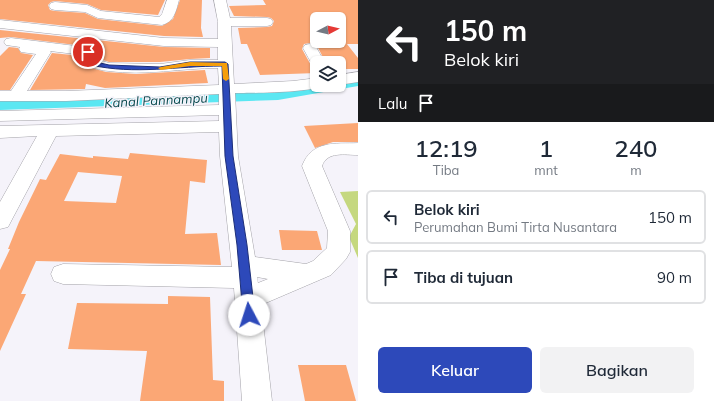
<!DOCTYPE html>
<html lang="id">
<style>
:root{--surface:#fff;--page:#f2f2f3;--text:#1f2937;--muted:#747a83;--line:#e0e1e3;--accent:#2d49ba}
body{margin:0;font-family:Mulish,sans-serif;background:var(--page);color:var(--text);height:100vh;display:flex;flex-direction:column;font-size:15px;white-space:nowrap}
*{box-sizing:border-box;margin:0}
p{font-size:13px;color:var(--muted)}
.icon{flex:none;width:22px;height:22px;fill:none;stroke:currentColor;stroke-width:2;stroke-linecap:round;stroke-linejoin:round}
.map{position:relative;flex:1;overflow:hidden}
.side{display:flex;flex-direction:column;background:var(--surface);width:356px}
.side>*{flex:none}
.banner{background:#202124;color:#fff;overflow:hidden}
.needle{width:26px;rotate:83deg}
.controls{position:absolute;left:310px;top:12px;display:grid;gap:8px}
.controls a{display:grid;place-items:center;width:36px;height:36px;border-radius:6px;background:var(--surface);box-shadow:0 1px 3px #0004;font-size:20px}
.pin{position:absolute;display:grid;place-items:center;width:34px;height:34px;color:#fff;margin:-17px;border:2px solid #fff;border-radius:50%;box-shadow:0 1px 4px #0007}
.me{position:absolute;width:44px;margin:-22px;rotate:355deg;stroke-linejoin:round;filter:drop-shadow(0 0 3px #0008)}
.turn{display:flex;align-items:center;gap:14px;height:84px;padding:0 20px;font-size:18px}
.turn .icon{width:52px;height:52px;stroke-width:2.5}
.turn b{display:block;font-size:28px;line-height:34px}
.then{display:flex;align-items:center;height:38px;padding:0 20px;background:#0003;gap:8px;font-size:15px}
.eta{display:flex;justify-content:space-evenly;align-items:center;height:68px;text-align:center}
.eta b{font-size:24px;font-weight:600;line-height:28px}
.action{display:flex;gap:8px;margin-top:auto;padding:8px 20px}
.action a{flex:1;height:46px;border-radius:6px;background:var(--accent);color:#fff;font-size:16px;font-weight:600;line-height:46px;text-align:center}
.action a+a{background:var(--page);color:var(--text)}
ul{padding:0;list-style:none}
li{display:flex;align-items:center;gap:12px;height:54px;margin:0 8px 6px;padding:0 12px;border:2px solid var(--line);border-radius:6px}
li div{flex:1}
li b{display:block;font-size:15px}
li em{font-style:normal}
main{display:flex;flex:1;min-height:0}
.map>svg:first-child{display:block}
.green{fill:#c5d87f}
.water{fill:#5be7f2}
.building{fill:#fba775;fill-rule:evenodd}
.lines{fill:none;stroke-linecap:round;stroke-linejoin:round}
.minor-casing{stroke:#a4a3a9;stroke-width:1}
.minor{fill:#fff;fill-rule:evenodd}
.route{fill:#2d49ba;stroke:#1d2f79}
.slow{fill:#f59e0b}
.labels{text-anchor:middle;stroke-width:3;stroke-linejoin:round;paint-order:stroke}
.far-water-label{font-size:13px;font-style:italic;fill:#0b4b4f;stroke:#f5f3fa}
</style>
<main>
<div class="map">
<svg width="358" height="401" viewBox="0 0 358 401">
<rect width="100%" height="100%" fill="#f5f3fa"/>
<path class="green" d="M358,191V258L349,237L356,224L340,192Z"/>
<path class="water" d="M358,78V86L278,100L0,110V97L339,85Z"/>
<path class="building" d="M0,0H165L158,15L101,10L87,4L55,1L51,2L48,5L50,10L55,11L85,13L98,19L162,26L173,19L180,0H202L201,28L203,37L164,36L0,19Z
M263,0H358V44H347L358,58V69H342L344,72H339V63H326L316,44L310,43L304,44L302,49L312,67L317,68V73L260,75L247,44H241L238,28L267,27L272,26L274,21L271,18L267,17L234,16L229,6L266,5ZM317,19H339V41H317Z
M0,30L164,47L210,48V58L190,59L160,62H109L100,59L98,52L92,47L11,37L0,38Z
M9,47L18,48L21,53L33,55L10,90H0V56Z
M52,53L82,56L88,67L106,72L136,74L205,70L208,83L105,88L86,84L85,89L30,90Z
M358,123V142H333L315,148L304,126Z
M130,153L207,160L205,183L190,181L185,234L217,233L221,265L36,261L21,294H26L0,351V270L10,249H8L19,222L40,179L46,180L60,154L93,158V156L128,159ZM78,172L122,176L116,203L64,201Z
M279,230L317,231L322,250H282Z
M168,296L210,297L213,380L224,381V401H140L147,351L68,349L77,303L168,304Z
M298,365H346L356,401H305Z"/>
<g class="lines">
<g class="minor-casing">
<path id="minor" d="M167,0H179C176,11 174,22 162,25L98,18L85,12L55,10L51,9L49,6L51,3L55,2L87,5L101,11L159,17L162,14Z
M214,0H226L230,18H267L271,19L273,22L271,25L267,26H231L234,84L293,81L317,78V85H323C312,93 252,93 235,93L238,156L255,257L306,264L313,261L327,248L328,231L302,166C312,140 335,144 358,143V155C345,155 327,151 322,166L350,231V252L346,259L331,275L261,305L272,401H242L234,288L63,284L54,281L51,274L54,267L63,264L232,267L220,156L219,132L56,136L8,227L0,229V202L37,136L0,138V126L219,121V115L0,121V111L219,105V94L66,101H0V91H11L36,54L21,52L19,49L20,47L6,45L4,42L6,39L11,38L92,48L97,53L99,60L109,63L160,64L190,60H218V47L164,46L0,28V20L164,38L218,39V22ZM50,51L83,55L88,66C95,68 102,71 109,71C145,76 182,68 218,68L219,85L66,91H27L51,52ZM257,277L268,279L258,283Z
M310,44L315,45L325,63H317V67L313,66L303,48L305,45Z
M358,72V82L339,85V75Z"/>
</g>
<use href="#minor" class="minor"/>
</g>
<path class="route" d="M86,50H90L96,62L109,65L160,67L190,62H225L228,64L233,156L247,245L255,315L253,319L249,320L245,319L243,315L237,245L225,156L222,66C177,66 135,75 91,65L85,52Z"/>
<path class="slow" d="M190,62L227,63L229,79L226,81L223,79L222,66H190L161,70L158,68L161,67Z"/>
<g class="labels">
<g class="far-water-label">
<text transform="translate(156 100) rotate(-3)" y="5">Kanal Pannampu</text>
</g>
</g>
</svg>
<div class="controls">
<a><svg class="needle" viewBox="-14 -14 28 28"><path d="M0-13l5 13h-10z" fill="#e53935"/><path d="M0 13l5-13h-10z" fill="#747a83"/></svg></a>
<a><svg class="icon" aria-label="layers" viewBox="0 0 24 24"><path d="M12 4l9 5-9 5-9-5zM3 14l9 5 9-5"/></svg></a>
</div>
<div class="pin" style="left:88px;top:52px;background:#d93025"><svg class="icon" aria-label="arrive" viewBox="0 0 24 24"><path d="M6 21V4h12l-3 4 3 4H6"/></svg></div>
<svg class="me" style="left:249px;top:315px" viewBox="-20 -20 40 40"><circle r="19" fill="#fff"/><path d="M0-13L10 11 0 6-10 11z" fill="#2d49ba"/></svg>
</div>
<section class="side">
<div class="banner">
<div class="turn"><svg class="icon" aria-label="left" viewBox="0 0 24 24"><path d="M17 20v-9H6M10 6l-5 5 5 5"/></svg><div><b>150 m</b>Belok kiri</div></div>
<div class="then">Lalu<svg class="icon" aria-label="arrive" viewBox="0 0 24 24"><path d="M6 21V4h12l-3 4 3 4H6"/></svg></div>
</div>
<div class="eta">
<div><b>12:19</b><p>Tiba</p></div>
<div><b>1</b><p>mnt</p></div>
<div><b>240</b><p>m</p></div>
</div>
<ul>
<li><svg class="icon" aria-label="left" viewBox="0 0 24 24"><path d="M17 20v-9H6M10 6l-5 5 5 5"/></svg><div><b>Belok kiri</b><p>Perumahan Bumi Tirta Nusantara</p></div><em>150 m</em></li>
<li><svg class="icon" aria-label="arrive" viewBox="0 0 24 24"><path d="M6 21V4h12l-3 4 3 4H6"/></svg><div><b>Tiba di tujuan</b></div><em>90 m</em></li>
</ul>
<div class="action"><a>Keluar</a><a>Bagikan</a></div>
</section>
</main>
